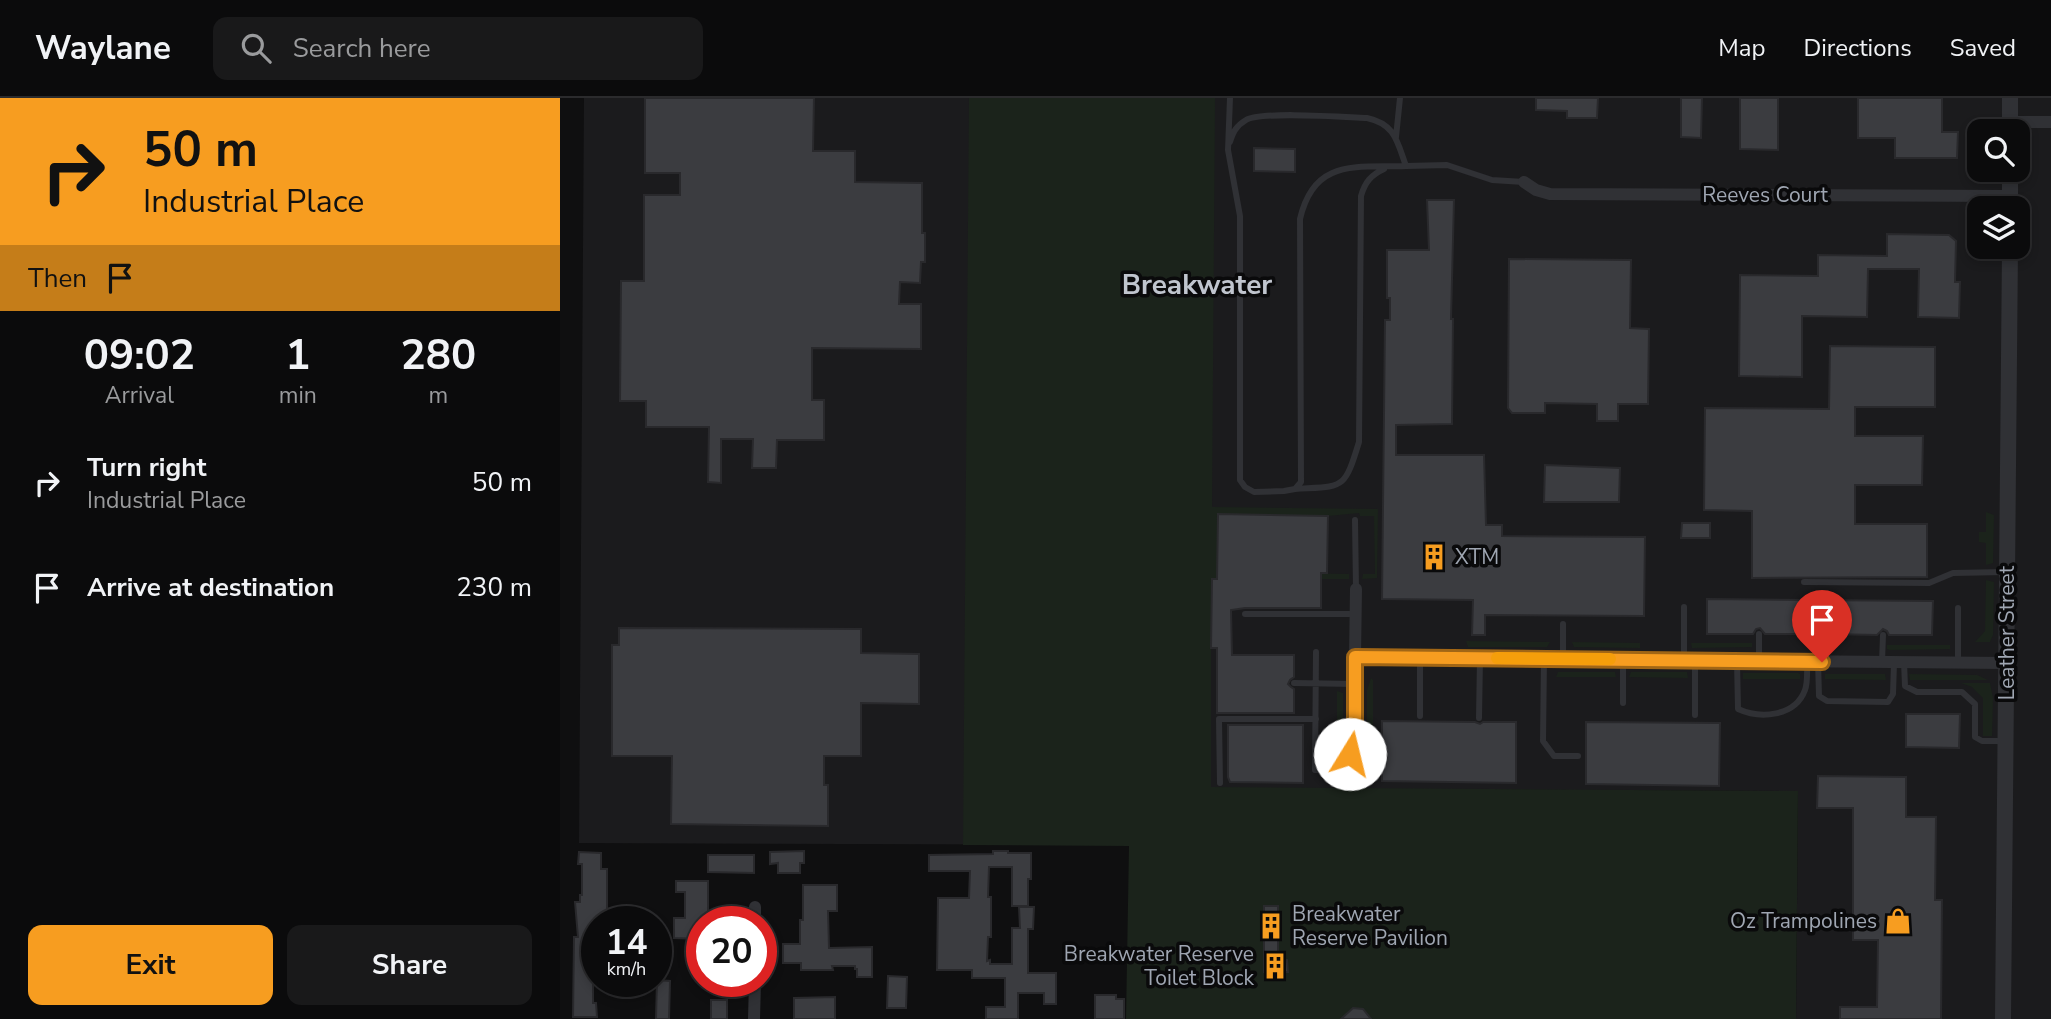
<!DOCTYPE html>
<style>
:root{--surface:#0b0b0c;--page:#19191a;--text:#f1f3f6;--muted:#9a9b9d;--line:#2b2b2d;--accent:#f79d20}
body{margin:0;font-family:"Nunito Sans",sans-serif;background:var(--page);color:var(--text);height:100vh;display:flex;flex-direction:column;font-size:26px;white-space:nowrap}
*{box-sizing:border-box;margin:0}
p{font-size:23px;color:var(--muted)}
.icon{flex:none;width:38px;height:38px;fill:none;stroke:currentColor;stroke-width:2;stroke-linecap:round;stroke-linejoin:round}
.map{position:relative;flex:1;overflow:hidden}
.panel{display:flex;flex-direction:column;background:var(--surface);width:560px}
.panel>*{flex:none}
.guide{background:#f79d20;color:#111;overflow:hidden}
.tools{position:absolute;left:1407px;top:21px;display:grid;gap:14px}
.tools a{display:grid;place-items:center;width:63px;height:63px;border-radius:14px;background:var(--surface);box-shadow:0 4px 10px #0003,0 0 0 2px var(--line);font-size:35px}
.speed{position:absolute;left:21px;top:808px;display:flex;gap:14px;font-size:35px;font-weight:700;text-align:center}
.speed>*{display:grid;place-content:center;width:91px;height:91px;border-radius:50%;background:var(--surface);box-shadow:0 4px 10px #0003,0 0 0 2px var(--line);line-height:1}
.speed small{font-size:18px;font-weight:400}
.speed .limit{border:10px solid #d22;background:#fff;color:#111}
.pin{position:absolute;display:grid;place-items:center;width:60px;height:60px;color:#fff;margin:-72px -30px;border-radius:50% 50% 50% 0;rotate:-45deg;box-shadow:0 0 7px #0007}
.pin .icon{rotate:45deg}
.me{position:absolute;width:77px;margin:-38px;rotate:9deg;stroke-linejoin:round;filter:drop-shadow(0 0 5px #0008)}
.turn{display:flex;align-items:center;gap:24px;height:147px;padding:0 28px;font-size:32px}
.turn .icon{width:91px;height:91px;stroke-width:2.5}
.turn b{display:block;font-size:49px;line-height:60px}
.then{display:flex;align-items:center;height:66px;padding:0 28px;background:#0003;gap:14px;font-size:26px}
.eta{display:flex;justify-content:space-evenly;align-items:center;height:119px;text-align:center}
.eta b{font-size:42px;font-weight:700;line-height:49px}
.cta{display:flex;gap:14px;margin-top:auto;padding:14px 28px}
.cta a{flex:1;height:80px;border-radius:14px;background:var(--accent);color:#111;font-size:28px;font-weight:700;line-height:80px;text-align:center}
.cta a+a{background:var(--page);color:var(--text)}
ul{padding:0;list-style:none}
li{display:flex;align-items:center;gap:21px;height:105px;padding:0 28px}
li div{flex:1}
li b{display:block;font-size:26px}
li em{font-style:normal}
header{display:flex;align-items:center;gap:42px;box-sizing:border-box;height:98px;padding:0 35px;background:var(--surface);border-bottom:2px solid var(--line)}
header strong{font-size:33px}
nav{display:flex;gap:38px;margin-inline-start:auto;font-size:24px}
.search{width:490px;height:63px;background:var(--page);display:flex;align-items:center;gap:18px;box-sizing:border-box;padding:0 24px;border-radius:14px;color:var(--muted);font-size:26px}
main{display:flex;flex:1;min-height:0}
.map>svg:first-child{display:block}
.built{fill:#1b1b1d;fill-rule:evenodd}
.green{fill:#1b231b}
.building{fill:#3b3c40;stroke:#29292c;stroke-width:2}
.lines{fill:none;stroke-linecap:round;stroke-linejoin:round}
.service{stroke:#303135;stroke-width:6}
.minor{stroke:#303135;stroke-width:12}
.tertiary{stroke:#303135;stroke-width:16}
.route-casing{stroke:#a16615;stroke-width:18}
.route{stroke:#f79d20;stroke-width:12}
.slow{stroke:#f59e0b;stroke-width:12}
.labels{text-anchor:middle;stroke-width:7;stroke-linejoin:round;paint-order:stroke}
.street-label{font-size:21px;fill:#9fa6b2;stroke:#0a0a0b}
.poi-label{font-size:21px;fill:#9fa6b2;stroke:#0a0a0b;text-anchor:start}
.district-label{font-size:28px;font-weight:bold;fill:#c0c5ce;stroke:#0a0a0b}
</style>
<header>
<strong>Waylane</strong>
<div class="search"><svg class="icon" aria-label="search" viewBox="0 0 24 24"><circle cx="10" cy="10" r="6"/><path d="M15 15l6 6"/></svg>Search here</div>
<nav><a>Map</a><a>Directions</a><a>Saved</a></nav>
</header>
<main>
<section class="panel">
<div class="guide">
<div class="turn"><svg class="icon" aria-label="right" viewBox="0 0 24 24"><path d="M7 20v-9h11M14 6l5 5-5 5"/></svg><div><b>50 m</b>Industrial Place</div></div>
<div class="then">Then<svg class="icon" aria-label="arrive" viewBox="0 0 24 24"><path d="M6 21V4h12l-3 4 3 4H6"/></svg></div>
</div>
<div class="eta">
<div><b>09:02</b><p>Arrival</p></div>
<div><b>1</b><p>min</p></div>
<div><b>280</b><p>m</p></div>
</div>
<ul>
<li><svg class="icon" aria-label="right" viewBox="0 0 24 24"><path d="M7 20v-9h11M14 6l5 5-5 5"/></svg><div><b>Turn right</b><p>Industrial Place</p></div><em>50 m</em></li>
<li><svg class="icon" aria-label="arrive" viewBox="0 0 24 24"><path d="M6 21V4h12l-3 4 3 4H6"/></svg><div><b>Arrive at destination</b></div><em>230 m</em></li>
</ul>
<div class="cta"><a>Exit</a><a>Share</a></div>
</section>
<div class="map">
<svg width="1491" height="921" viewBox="0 0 1491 921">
<rect width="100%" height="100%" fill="#0f0f10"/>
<path class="built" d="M24,0H1491V921H1236L1238,693L815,691L569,747L19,745ZM1419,33H1458V72H1419ZM1419,110H1458V149H1419Z"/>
<path class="green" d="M409,0H655L652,409L818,411L817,480L802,481L803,476H815L814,418H800L799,415L768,418L658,416L657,474L789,476V481H651V689L1238,693L1236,921H566L569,748L403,747Z
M1426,414L1434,417L1433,465L1426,467V445L1419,444V434H1426Z
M1426,482L1434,484L1433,537L1430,544H1415L1425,533Z
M906,543L990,544L987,549H908Z
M1012,544L1080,545V550L1014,549Z
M1131,545H1192V549L1132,550Z
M1327,547H1390V551L1330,552L1327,551Z
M998,574H1055L1056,579H996Z
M1071,574H1127L1128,580L1069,579Z
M1183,575H1238L1240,576V581H1183Z
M1265,576H1325L1326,582L1265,581Z
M1349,576L1417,577L1428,582H1350Z
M811,580L813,582V647H796L798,641H807V592Z
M1401,585H1430L1433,600L1432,638H1423V600L1412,589Z
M777,593L783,595V641L788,642L786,647H777Z"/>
<path class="building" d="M85,0H254L253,53H295V84L362,85V135H365V164H361L360,185L340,184L339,206H361V251L252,250V302H264V342H217L216,370H192L193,341H161V385L148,384L149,329H86V303H60L61,183H84V97H120V75H85Z
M976,0H1038L1037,20H1007V13L976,12Z
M1121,0H1142L1141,40L1121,39Z
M1180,0H1218V52L1180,51Z
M1298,0H1382V34H1398L1397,60H1335V40H1298Z
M694,50L735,51V74L694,73Z
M867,102H894L891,221H893L892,326L836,327V357H924L926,427H942V438L1085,439L1084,518L925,517V537H912L913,502L822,501L825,222H830V200H827V152H869Z
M1327,136L1389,137L1396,143L1395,184H1400L1399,220L1358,219L1359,171H1308L1307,219L1242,218V279L1179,278L1180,177L1258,178V157L1327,158Z
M949,161L1071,162L1070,230L1089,231L1088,306H1058V323H1037V306L985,305V315H952L948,310Z
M1270,248L1375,249V309H1295V338H1363L1362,387H1295V426H1367V479L1192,480V413L1144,412L1145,310L1269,311Z
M985,367L1060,370L1059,404H984Z
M658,416L768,418L767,475H761V510H685L671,512L672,557H734V579L730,582L728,586L731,589L734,591V615H657V550H651L652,481H657Z
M1122,425H1150V440H1121Z
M1147,501L1373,503L1372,537H1329L1327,533L1323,531L1317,537L1268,536V512L1263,507L1259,508L1256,512V536H1205L1200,530L1196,531L1193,536H1147Z
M59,530L301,531V555L359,556V606L301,605V658H264V687H268V728L111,726L112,658H52V547H59Z
M1346,616H1400L1399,650L1346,649Z
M822,623L915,624L920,626L923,624H956V685L822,683Z
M1026,624L1160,625L1159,688L1026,686Z
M668,627H743V685L670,684L668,679Z
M1258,678L1346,679V719H1376L1375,802H1382L1381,921H1280V909H1317L1318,842H1293V710H1257Z
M244,753V765H240V775H218V765L210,766V754Z
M433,753H448V755H471V781H468V808H452V769H429L428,799H431V839H428L427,863L430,862V866H452V830H460L459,809H474L473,831H468V875H496V906H484V895H458V921H426V909H445V880H412V872H377L378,800H409L410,773H369V757L433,756Z
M19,754L41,755V771H47V824H37V879H33V905H36L37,919H13L14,839H18L15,804H20V797H22V766H18Z
M148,757H194V775L148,774Z
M116,783H148V824H142V841L114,840V820H125V794H116Z
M243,787H277V813H268L269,850L312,849V879H297V871H295V868H272L273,872H241V865H223V846H240V822H243Z
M704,808H718V862H727L728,874H704Z
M328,878L347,879L346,910H327Z
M97,882L110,883L109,921H96Z
M535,897H556V901H564V921H535Z
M275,899V921H234V900Z
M151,902H167V921H151Z
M793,910L803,911L811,921H781Z"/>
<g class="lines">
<path class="service" d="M670,0L668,52L680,118V382L685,389L694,394L724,393L735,391L741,384L740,121C754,60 796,70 846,68
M836,39L840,0
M670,44C673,34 676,28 686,22C700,13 785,19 807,20C835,26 837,43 846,68L887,67L932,82L964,84
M735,391C784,388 784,393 799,344L801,98C805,84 811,77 824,71
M795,422L796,491
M1244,484L1369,485L1393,475L1445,474
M685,516H796
M756,554L755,672H774L790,656L795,638
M984,560L983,643L994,658H1018
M1003,560V526
M1124,562V509
M1135,562V617
M1177,563L1178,611C1200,621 1235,619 1245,592C1248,584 1247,572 1247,564
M1199,563V536
M1258,563L1259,598L1267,603L1328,604L1333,596L1334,565
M1262,564V513
M1322,564L1323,537
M1344,564L1345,588L1357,594H1402L1415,606V639L1422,643H1443
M1398,565V510
M734,585L795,586
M1063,605V561
M860,618V560
M919,620L920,560
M660,685L659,621H756"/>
<path class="minor" d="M1450,24H1491
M964,84L976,92L990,96L1450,98
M795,559L796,491
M795,638V559L1446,565
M195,824V809
M194,921L195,884"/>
<path class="tertiary" d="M1450,33V0
M1450,72V110
M1443,921L1450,149"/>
</g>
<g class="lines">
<g class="route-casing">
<path id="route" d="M790,656L795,638V559L1262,564"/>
</g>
<use href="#route" class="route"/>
<path class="slow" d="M937,560L1050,561"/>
</g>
<defs>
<g id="building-bare" transform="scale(2.1)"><path d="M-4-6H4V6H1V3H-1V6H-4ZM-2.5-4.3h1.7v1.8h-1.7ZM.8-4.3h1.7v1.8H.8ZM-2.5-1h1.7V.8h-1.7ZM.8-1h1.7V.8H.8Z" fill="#f79d20" stroke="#0a0a0b" stroke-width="2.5" paint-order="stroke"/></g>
<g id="shop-bare" transform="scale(2.1)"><path d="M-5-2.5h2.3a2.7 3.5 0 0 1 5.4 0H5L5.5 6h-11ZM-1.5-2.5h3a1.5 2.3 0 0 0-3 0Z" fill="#f79d20" stroke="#0a0a0b" stroke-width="2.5" paint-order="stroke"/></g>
</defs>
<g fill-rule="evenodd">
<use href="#building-bare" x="874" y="459"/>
<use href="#shop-bare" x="1338" y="823"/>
<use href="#building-bare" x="711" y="828"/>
<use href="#building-bare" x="715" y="868"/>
</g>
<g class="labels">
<g class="street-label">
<text x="1205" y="104">Reeves Court</text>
<text transform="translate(1447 535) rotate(-90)" y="7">Leather Street</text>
</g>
<g class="poi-label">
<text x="895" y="466">XTM</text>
<text x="732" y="823">Breakwater<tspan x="732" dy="24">Reserve Pavilion</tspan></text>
<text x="1317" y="830" text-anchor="end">Oz Trampolines</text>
<text x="694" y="863" text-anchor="end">Breakwater Reserve<tspan x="694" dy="24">Toilet Block</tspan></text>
</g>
<g class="district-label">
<text x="637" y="196">Breakwater</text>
</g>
</g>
</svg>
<div class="tools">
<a><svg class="icon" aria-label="search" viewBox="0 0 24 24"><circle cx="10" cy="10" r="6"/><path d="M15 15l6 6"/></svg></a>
<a><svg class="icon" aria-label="layers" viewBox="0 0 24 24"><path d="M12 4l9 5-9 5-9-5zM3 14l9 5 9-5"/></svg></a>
</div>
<div class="speed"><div>14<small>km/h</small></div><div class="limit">20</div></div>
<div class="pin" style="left:1262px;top:564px;background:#d93025"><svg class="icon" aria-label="arrive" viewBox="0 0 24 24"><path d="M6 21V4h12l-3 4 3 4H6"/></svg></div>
<svg class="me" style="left:790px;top:656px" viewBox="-20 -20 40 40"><circle r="19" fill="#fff"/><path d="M0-13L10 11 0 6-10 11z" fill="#f79d20"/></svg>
</div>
</main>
